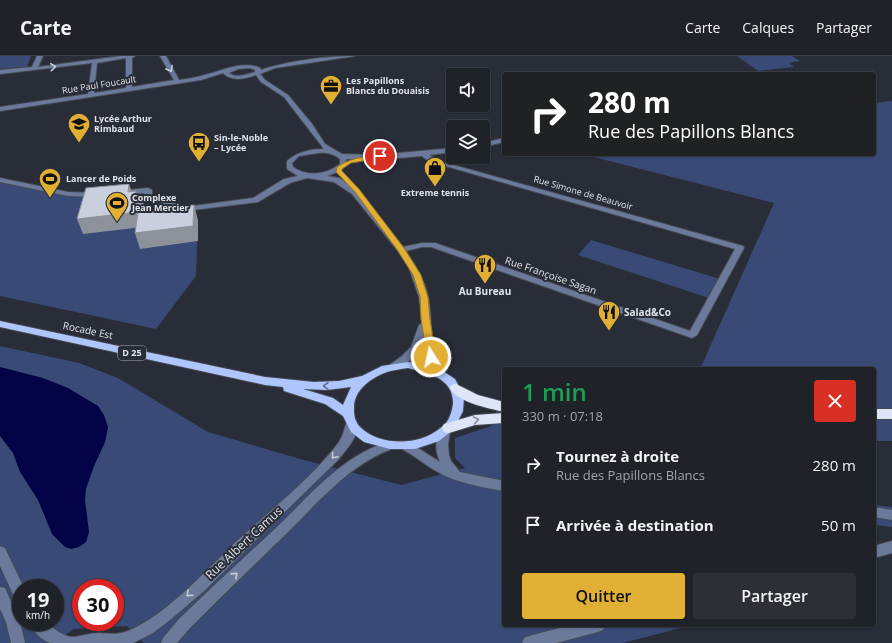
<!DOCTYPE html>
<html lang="fr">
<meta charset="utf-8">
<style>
:root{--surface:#1f2229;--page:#2c2f35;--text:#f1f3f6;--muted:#a1a4a8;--line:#3c3f46;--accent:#e1af34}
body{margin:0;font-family:"Open Sans",sans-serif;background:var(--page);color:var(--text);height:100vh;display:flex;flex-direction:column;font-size:15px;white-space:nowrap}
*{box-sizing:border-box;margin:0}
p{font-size:13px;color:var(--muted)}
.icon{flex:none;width:22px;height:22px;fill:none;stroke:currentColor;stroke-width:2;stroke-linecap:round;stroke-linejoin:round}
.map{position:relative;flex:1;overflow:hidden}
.sheet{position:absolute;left:502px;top:311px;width:374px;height:260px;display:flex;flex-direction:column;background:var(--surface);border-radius:4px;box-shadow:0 1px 3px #0004,0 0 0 1px var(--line)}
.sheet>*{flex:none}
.top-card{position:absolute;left:502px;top:16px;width:374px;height:84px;border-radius:4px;box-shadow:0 1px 3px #0004,0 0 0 1px var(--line);background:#202124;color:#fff;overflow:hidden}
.controls{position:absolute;left:446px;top:12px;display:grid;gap:8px}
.controls a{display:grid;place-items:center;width:44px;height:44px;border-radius:4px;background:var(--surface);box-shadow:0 1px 3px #0004,0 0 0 1px var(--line);font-size:20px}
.speed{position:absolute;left:12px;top:523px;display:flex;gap:8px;font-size:20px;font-weight:700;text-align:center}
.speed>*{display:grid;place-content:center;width:52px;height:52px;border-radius:50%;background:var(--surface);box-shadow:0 1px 3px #0004,0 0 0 1px var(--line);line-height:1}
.speed small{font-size:10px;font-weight:400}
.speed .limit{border:6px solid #d22;background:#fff;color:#111}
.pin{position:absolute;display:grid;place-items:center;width:34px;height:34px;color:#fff;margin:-17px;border:2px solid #fff;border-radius:50%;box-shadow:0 1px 4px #0007}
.me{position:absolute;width:44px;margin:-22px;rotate:350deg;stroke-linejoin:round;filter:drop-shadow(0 0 3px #0008)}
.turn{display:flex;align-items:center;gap:14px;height:84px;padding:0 20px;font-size:18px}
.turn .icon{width:52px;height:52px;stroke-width:2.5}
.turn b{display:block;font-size:28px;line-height:34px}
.round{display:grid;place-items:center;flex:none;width:42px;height:42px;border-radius:4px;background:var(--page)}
.head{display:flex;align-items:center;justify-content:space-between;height:68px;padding:0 20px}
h1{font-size:24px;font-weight:600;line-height:30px;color:#1e9e55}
.button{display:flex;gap:8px;margin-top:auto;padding:8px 20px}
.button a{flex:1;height:46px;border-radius:4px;background:var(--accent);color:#111;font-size:16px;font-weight:600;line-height:46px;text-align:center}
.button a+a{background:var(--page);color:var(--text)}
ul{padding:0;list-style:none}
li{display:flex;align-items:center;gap:12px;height:60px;padding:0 20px}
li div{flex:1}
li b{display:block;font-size:15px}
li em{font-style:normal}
header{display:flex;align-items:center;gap:24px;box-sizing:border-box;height:56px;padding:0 20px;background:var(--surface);border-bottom:1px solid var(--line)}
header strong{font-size:19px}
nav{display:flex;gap:22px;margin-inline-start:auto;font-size:14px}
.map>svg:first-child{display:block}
.green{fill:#384a75;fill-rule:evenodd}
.water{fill:#010346}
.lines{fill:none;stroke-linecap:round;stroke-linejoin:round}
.minor-casing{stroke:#464a53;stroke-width:2}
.major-casing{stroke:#464a53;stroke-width:2}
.highway-casing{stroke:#464a53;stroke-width:2}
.minor{fill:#6b7a9a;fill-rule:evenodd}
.major{fill:#aec6fd;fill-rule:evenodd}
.highway{fill:#dee5f6;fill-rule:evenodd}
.shaded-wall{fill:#8d919a}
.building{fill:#c9cfdc;stroke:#8d919a}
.oneway{stroke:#c8cdd8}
.oneway2{stroke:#657290}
.oneway3{stroke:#848996}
.route{fill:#e1af34;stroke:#927222}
.labels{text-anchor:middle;stroke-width:4;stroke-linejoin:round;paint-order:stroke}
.far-poi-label{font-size:9px;font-weight:bold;fill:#dfe2e8;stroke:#292d37;text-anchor:start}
.far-street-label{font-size:9px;fill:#dfe2e8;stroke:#292d37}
.shield{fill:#292d37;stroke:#a8acb3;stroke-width:1}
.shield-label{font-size:9px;font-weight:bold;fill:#dfe2e8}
.street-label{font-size:10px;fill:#dfe2e8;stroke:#292d37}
.poi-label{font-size:10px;font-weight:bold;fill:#dfe2e8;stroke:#292d37}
.near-street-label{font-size:12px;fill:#dfe2e8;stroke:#292d37}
</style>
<header>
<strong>Carte</strong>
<nav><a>Carte</a><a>Calques</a><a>Partager</a></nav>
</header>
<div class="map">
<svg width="892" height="587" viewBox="0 0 892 587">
<rect width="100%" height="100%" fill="#292d37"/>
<path class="green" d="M0,0H31L27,11L0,13Z
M737,0H792L800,5L789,7L794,11L758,15Z
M892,45V385H874V313H700L774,147L582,98H692L704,101L733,98H874V47Z
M0,126L62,139L99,140L147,171L198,164L196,220L156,273L0,240Z
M591,184L720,223L709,242L578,199Z
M0,290L79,307L118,322L208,376L304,404L401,429L465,412L455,402V382L491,370L501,343H504V569H692L623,587H144L127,570L74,573L54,587H0ZM21,532H55V566H21ZM81,532H115V566H81Z
M874,449L892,451V471L874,469Z"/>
<path class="water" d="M0,311L43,322L68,332L98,350L104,359L108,371L105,386L94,410L86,433L85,444L89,476L86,486L79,491L71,493L65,491L52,478L38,444L20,416L13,397L0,380Z"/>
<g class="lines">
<g class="minor-casing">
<path id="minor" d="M37,0H43L38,11L121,0H135L132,2V31L174,24L160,0H166L179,24C186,23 194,22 201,20C220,16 241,4 260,12L261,14C287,5 327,0 355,0L275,12L260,18L265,24L288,39L312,68L325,88L342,98L377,99L453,92V96L429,99L439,105L743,190L744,192L697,279L692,282L431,191H422L406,195C415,209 424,223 428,240C433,261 428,287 439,307C441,312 446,316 448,320L447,323C433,327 424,297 423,286C417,299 407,310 393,313L388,310L402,300L411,291L419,269L422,267L419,241L409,212L398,195L352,138L334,126L307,122L290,127L258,146L185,155L146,143L143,139L144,137L118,139L114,137L118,135L148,132L152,134V139L185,151L253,142L284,123L298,120L287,113V105C297,96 310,93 324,93L284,41L261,26L256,19C245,23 232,26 223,17L201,24L0,55V51L88,38L92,7L0,18V14L32,11ZM126,2V32L94,37L97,7ZM250,12L255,14V16C247,18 236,23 229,17L238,13ZM318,97C326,96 333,97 340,103V108C326,119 307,121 293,111L292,107L299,100ZM422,100L427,104L435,107L735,193L690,275L435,187H422L403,191L358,134L339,122L327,120L340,115L345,110L346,103L377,104Z
M504,82V86L483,91V87Z
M0,122L68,136L97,137L101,139L97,141L68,140L0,126Z
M352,363L356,364C363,376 345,395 338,404L204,535L170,564L153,577L133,587H50C41,584 32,574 29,566H46C52,572 66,582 74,581C82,580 90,577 98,577C111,577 114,580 128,575C168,558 207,513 239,483C271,454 314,420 339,386C344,379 344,371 348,364Z
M444,372L448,373L450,376L448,388L449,399L451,405L460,416L504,425V435C481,431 456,427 436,415C424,408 414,399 402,393L400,390L402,387L406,386L410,387L440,406C435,396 435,383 440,373Z
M390,385L394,386L396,389L394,392C349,408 318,447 285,479C253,510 221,541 189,573L177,587H161L163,582L179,563C211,532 244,502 277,471C311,438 343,399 390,385Z
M874,451L892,454V464L874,461Z
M892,485V497L874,502V490Z
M0,490L5,492L24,532H21V546L16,545L0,510Z
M0,531L5,532L20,566L25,587H11L6,566L0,553Z
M571,569H605L603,574L598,576L556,587H522L524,582L529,580Z"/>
</g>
<g class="major-casing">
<path id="major" d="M0,265L265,321L314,326L339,325L362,320L382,310L408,306L438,312L455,323L464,340L463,355L454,373L439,385L415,393H390L364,386L351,376L343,360L325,348L284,335L283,331L265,329L0,271ZM408,312C428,317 454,322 453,348C452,355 450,362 446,367C425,390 382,392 360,371C354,365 354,358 354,351C354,334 372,321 387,316C393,314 401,313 408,312ZM351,331L343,349L333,342L303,333L327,334Z"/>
</g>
<g class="highway-casing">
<path id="highway" d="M456,328L478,339L504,346V356C489,352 458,347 450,332L451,329Z
M874,353H892V363H874Z
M504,357V367L475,369L449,377L444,376L442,372L444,368L475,359Z"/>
</g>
<use href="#minor" class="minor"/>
<use href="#major" class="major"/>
<use href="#highway" class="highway"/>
</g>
<path class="shaded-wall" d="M129,128L134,142L128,136Z
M136,135L141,150L143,171L83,178L77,163L134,148Z
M143,147L148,162L142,155Z
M194,149L198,164V185L140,193L135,177Z"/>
<path class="building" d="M129,128L128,136L136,135L134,148L143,147L142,155L194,149L193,170L135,177L138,156L77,163L86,132Z"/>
<defs><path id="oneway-chevron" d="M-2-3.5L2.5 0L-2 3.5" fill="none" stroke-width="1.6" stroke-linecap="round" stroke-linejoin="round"/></defs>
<g class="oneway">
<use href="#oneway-chevron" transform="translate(53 11) rotate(-5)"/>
<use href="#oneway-chevron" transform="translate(170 13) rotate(61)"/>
<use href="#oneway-chevron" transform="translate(334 400) rotate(131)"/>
<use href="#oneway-chevron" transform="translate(235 519) rotate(-44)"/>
<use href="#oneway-chevron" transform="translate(189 538) rotate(138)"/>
</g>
<use class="oneway2" href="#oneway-chevron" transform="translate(326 330) rotate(180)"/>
<use class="oneway3" href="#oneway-chevron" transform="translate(476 364) rotate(-10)"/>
<path class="route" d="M380,99L384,100L383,102L351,107L342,113V115L359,133L404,192L421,219L428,241L430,263L436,301L431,304L427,301L421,263L420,241L413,219L398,195L355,136L336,116L337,111C350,102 365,100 380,99Z"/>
<defs>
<g id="office-pin" transform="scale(1.15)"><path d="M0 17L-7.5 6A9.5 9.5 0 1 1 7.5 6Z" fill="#e1af34" stroke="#292d37"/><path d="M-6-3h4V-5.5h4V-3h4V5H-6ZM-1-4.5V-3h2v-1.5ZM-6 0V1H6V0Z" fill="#111"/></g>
<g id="school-pin" transform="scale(1.15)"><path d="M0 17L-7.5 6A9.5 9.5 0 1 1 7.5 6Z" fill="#e1af34" stroke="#292d37"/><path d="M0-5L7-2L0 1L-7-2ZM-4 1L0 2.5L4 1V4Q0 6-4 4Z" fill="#111"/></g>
<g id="bus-pin" transform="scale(1.15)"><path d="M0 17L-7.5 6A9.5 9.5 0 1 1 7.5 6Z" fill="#e1af34" stroke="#292d37"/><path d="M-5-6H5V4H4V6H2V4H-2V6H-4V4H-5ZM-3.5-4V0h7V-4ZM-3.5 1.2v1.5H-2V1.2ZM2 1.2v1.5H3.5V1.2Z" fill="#111"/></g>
<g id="shop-pin" transform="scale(1.15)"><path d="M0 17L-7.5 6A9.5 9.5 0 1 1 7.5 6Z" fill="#e1af34" stroke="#292d37"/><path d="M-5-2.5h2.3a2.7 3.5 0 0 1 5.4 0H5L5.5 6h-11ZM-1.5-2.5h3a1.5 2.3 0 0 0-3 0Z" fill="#111"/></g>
<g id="stadium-pin" transform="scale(1.15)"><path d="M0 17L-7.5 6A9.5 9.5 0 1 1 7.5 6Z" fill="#e1af34" stroke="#292d37"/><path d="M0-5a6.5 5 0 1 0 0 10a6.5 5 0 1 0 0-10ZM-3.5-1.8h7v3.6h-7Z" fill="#111"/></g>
<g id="restaurant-pin" transform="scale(1.15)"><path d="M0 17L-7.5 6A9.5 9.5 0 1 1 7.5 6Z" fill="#e1af34" stroke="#292d37"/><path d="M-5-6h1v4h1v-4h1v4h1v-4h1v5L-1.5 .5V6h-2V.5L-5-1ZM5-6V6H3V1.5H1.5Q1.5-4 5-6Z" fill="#111"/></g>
</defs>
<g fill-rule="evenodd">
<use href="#office-pin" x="331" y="30"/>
<use href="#school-pin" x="79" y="68"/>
<use href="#bus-pin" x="199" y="87"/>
<use href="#shop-pin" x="435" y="112"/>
<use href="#stadium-pin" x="50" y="123"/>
<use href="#stadium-pin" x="117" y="147"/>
<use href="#restaurant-pin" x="485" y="209"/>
<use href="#restaurant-pin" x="609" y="256"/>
</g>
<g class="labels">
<g class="far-poi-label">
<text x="346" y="28">Les Papillons<tspan x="346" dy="10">Blancs du Douaisis</tspan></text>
<text x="94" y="66">Lycée Arthur<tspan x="94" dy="10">Rimbaud</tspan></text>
<text x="214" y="85">Sin-le-Noble<tspan x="214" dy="10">– Lycée</tspan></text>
<text x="66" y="126">Lancer de Poids</text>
<text x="435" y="140" text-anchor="middle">Extreme tennis</text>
<text x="132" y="145">Complexe<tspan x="132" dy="10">Jean Mercier</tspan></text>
</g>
<g class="far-street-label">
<text transform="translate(99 29) rotate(-9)" y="3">Rue Paul Foucault</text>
<text transform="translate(583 137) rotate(16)" y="3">Rue Simone de Beauvoir</text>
</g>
<rect class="shield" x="118" y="290" width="28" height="14" rx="3"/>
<g class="shield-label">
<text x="132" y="300">D 25</text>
</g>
<g class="street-label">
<text transform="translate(551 219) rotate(19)" y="4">Rue Françoise Sagan</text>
<text transform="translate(88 274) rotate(12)" y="4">Rocade Est</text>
</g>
<g class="poi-label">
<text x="485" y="239">Au Bureau</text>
<text x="624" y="260" text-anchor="start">Salad&amp;Co</text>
</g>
<g class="near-street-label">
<text transform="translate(244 487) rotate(-43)" y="4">Rue Albert Camus</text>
</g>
</g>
</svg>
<div class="controls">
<a><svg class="icon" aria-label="sound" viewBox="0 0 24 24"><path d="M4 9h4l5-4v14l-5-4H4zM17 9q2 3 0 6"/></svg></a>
<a><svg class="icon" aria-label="layers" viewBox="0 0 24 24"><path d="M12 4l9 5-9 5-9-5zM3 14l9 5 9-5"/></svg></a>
</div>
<div class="speed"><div>19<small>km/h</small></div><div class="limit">30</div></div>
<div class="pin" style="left:380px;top:100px;background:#d93025"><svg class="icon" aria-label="arrive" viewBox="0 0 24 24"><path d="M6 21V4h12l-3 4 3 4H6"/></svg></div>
<svg class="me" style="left:431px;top:301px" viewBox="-20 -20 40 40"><circle r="17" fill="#e1af34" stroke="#fff" stroke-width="3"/><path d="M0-11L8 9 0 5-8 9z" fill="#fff"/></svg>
<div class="top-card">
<div class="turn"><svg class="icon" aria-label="right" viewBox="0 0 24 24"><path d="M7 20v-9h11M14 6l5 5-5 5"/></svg><div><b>280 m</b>Rue des Papillons Blancs</div></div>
</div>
<section class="sheet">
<div class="head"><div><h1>1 min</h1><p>330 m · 07:18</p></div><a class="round" style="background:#d93025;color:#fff"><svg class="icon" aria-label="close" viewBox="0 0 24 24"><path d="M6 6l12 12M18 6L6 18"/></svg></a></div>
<ul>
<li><svg class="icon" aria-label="right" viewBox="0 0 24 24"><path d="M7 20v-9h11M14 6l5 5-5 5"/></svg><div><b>Tournez à droite</b><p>Rue des Papillons Blancs</p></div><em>280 m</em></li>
<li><svg class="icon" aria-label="arrive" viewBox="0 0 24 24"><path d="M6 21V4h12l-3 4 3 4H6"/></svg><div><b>Arrivée à destination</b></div><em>50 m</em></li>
</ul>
<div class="button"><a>Quitter</a><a>Partager</a></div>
</section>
</div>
